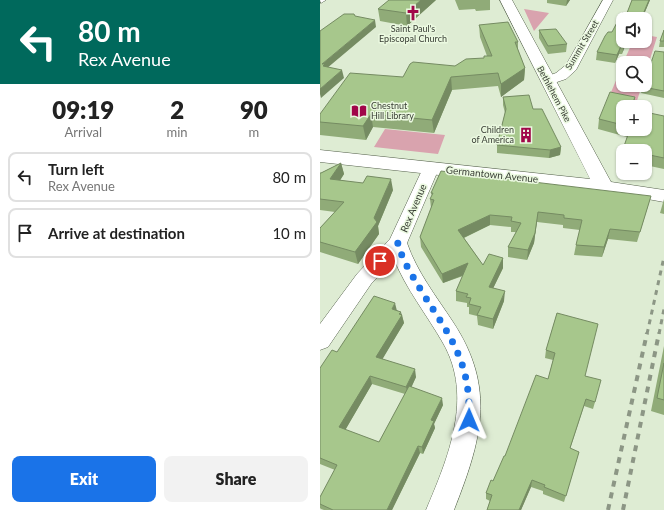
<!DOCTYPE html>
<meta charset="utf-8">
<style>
:root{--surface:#fff;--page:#f2f2f2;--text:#222;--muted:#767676;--line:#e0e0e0;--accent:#1a73e8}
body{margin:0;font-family:Lato,sans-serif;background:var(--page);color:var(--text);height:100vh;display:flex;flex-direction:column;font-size:15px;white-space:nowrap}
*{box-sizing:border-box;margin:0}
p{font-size:13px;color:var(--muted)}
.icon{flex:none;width:22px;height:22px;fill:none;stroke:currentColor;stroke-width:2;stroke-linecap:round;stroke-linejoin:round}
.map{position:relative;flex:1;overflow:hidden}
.sheet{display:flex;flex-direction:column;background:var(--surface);width:320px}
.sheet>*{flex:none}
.top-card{background:#00695c;color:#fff;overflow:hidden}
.buttons{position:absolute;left:296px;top:12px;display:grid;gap:8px}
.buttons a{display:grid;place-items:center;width:36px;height:36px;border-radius:8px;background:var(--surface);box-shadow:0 1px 3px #0004;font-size:20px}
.pin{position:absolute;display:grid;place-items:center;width:34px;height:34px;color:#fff;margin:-17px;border:2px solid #fff;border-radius:50%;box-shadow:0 1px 4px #0007}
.me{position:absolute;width:44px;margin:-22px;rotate:1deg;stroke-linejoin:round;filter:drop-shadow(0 0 3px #0008)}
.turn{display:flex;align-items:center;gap:14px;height:84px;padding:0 12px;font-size:18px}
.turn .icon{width:52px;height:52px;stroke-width:2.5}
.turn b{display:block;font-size:28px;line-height:34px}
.eta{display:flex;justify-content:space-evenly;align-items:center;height:68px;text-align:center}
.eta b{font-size:24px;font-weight:800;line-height:28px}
.cta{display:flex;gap:8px;margin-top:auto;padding:8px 12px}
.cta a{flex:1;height:46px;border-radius:8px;background:var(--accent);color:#fff;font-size:16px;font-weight:800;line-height:46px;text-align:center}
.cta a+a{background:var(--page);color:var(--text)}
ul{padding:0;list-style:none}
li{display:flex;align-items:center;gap:12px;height:50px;margin:0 8px 6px;padding:0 4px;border:2px solid var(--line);border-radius:8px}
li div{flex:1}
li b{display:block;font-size:15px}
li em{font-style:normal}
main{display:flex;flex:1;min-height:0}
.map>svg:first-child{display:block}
.green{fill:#d9a3ae}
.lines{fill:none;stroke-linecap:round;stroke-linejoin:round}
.street-casing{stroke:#56624d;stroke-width:1}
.primary-casing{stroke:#56624d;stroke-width:1}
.street{fill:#fff;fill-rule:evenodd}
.primary{fill:#fff;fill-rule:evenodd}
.rail-far1{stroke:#8c9685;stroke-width:3;stroke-dasharray:5 5;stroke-linecap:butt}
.rail{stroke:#8c9685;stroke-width:4;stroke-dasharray:6 6;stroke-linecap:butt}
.wall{fill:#90ab78;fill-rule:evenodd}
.shaded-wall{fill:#758b62}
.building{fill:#a7c78c;stroke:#758b62}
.route{stroke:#1a73e8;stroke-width:7;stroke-dasharray:0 12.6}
.labels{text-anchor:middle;stroke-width:3;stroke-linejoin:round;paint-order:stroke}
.far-poi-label{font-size:9px;fill:#393e35;stroke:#ebf9e0}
.far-street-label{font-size:9px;fill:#393e35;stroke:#ebf9e0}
.street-label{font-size:10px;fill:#393e35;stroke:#ebf9e0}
</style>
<main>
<section class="sheet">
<div class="top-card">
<div class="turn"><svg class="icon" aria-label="left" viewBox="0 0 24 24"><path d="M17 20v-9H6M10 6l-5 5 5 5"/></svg><div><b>80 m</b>Rex Avenue</div></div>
</div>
<div class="eta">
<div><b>09:19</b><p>Arrival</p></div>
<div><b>2</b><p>min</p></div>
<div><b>90</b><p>m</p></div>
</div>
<ul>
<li><svg class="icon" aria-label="left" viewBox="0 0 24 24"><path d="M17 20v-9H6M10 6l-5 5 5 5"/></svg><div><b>Turn left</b><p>Rex Avenue</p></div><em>80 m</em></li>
<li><svg class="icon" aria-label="arrive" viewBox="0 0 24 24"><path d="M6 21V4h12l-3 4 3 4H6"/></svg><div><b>Arrive at destination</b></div><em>10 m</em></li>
</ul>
<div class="cta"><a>Exit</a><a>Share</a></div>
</section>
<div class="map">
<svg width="344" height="510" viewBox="0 0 344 510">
<rect width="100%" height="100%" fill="#deecd3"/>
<path class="green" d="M204,9L229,13L214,31Z
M325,35L337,37L325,75V63H303L313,41H325Z
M303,64V85H322L315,107L286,104Z
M65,129L125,135L118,154L54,147Z"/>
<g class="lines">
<g class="street-casing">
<path id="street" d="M0,0H6L1,3Z
M283,0H293L256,70L246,79L228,85L223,84L221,81L223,78L236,73L246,65Z
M111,163L117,164L119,168L87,243C97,272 116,296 133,322C177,389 161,441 134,510H106C128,458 154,397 123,343C107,315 86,289 74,259L51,284L8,347L0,350V324L37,274L70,239L103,168L105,164Z"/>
</g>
<g class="primary-casing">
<path id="primary" d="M180,0H192L291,182L344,190V202L311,196L0,162V150L270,179Z"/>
</g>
<use href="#street" class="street"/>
<use href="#primary" class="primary"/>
<path class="rail-far1" d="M327,334L344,257
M339,334L344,309"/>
<path class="rail" d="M288,510L327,333
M303,510L339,333"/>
</g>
<path class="wall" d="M116,0L87,26L60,21L58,9Z
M135,0H170V10L156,11L155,9L139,10Z
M227,0H250L246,6L227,3Z
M312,0H330L322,19H303V41H307L302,54H299L295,63L276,60L277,52L292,32L307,13Z
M159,25L198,42V50L205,68L204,80L181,97L178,86L132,90L114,133L53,127L46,140L0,135V114L83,77L135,66L164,58V56H167L160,37Z
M219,30L247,44L246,52L228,54L219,38Z
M344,30V47H339L340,41Z
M344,52V98L321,93L324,85Z
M183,97L213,109L241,147L240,155L229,158L177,153V145L185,113L183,105Z
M315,97L313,107H303V129H325L344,116V169L325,165V151H303V160H301L303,149L307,137L278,129L279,119Z
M21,163L24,174L20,180L73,190L58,226L59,234L38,264L0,252V228L15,212L0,210V173H1Z
M111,193L331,196L317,242L288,239L282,257L254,255L256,245L260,230L243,228V225L217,222L214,243L207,260L188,257V247L196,232H191V227L170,225L144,238L163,265L183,258V268L173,288L184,301L173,329L158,325L157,316L149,314V307H147V303L136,301V291L143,276L123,283L101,247L100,237L111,208L110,199L112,196Z
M344,199V214L340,213Z
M77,310L82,315L84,323L62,359L96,377L91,387L123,405L114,424L115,428L103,454L100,453L72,510H4L1,509L0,508V497L15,470L0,464V368L17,352ZM52,384L85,394L59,442L25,430Z
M237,313L265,376L275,402L273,409L264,406L250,449L259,452L244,502L223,494V491L211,487L201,510H167L170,501L166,499V493L173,481L185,456L228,379L233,360L225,358L226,350Z
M344,346V415L331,411Z"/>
<path class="shaded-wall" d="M101,0H116L87,26L86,13Z
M247,0H250L246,6Z
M329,0H330L322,19H321Z
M55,20L56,27L6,69L7,72L2,64Z
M306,41H307L302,54L304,46Z
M301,46L299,54L295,63L297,55Z
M205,68L204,80L181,97V84Z
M22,70L24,78L1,98L0,94V89Z
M131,77L132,90L114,133L112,120Z
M315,97L313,107H311Z
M51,114L53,127L46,140L43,126Z
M241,147L240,155L229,158L230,150Z
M21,163L24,174L14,190L10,179Z
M71,179L73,190L58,226L59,234L38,264L35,252L54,218Z
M218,212L214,243L207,260L208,250Z
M170,215V225L139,240L138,230Z
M290,229L288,239L282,257L284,247Z
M183,258V268L169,297V287Z
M148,263L149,273L123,283L122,274Z
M185,291L184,301L173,329V319Z
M75,303L77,311L72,309Z
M81,312L84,323L59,365L56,357Z
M95,369L96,377L88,395L86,387Z
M50,376L52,384L23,434L19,427Z
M122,398L123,405L114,424L115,428L103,454L102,447L111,420Z
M98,446L100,453L72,510H67Z
M212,480L211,487L201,510H199Z"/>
<path class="building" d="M69,0H101L86,13L58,9Z
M312,0H329L321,19H303V41H306L304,46H301L297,55L277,52L285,36L288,32H292L302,13H307Z
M24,14H34L35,16L55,20L2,64H5L3,66L22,70L0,89V31Z
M188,22L198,42H195L205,68L181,84L178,73L131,77L112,120L51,114L43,126L0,122V114L30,73L83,77L90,64L93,62L135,66L146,59L164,58V56H172L159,25Z
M236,29L247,44L228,46L219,30Z
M344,30V41H340Z
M335,51L344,52V91L323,87L324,85H325V81Z
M290,92L315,97L311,107H303V125L279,119Z
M209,95L213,109H222L241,147L230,150L177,145L186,109L183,97Z
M325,112L344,116V158L325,154V151H312L303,149L310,129H325Z
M21,163L10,179L43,183L47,176L71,179L54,218L57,222L35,252L0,242V228L24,202L0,199V173H1Z
M121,171L331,196L320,232L290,229L284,247L256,245L262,220L244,218V215L218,212L215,233L208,250L188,247L201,223L191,221L192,217L170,215L138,230L163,265L169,254L183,258L169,287L185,291L173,319L157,315L161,307L149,304L151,298L146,297L148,294L136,291L148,263L122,274L100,237L114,200L110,199L113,193H111Z
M54,296L75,303L72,309L81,312L79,314L82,315L56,357L95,369L86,387L50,376L19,427L59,442L89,386L122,398L111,420L114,421L102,447L98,446L67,510H13L0,504V497L17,465L0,458V368L12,350L17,352Z
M237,313L278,324L265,376L281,380L275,402L266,399L250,448L259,452L246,496L224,487L225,485L212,480L199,510H167L172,495L166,493L171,480L173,481L184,456H185L216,375L228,379L235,353L226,350Z
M344,363V400L337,398Z"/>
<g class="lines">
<path class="route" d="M60,261L78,243C82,261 93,276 102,292C131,338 151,362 149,420"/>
</g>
<defs>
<g id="church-bare" transform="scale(1.2)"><path d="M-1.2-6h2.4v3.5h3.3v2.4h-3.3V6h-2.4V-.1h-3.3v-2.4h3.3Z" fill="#a10749" stroke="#ebf9e0" stroke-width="2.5" paint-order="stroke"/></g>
<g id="library-bare" transform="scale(1.2)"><path d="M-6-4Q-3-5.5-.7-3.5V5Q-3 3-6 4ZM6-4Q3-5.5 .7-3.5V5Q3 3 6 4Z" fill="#a10749" stroke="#ebf9e0" stroke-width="2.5" paint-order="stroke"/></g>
<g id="building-bare" transform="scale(1.2)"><path d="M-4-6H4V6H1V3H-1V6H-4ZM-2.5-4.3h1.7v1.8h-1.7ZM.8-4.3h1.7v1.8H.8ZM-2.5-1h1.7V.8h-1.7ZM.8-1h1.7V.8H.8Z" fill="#a10749" stroke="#ebf9e0" stroke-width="2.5" paint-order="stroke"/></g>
</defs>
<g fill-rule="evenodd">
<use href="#church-bare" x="93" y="13"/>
<use href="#library-bare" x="39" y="111"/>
<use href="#building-bare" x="206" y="135"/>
</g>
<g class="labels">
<g class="far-poi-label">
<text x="93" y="32">Saint Paul's<tspan x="93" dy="10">Episcopal Church</tspan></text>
<text x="51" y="109" text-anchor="start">Chestnut<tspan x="51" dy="10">Hill Library</tspan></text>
<text x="194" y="133" text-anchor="end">Children<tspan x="194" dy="10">of America</tspan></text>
</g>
<g class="far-street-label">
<text transform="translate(262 45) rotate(-59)" y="3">Summit Street</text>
<text transform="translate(234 94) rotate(62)" y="3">Bethlehem Pike</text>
</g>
<g class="street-label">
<text transform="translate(172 174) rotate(6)" y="4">Germantown Avenue</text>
<text transform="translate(93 208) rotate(-67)" y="4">Rex Avenue</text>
</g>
</g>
</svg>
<div class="buttons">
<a><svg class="icon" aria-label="sound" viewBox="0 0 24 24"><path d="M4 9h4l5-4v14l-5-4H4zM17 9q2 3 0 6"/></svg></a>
<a><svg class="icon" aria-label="search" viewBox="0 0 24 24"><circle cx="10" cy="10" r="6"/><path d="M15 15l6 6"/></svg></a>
<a>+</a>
<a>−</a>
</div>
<div class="pin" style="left:60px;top:261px;background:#d93025"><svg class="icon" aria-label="arrive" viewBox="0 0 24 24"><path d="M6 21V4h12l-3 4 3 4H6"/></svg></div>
<svg class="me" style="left:149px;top:420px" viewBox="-20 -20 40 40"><path d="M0-17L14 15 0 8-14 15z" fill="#1a73e8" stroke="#fff" stroke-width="4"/></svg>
</div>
</main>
